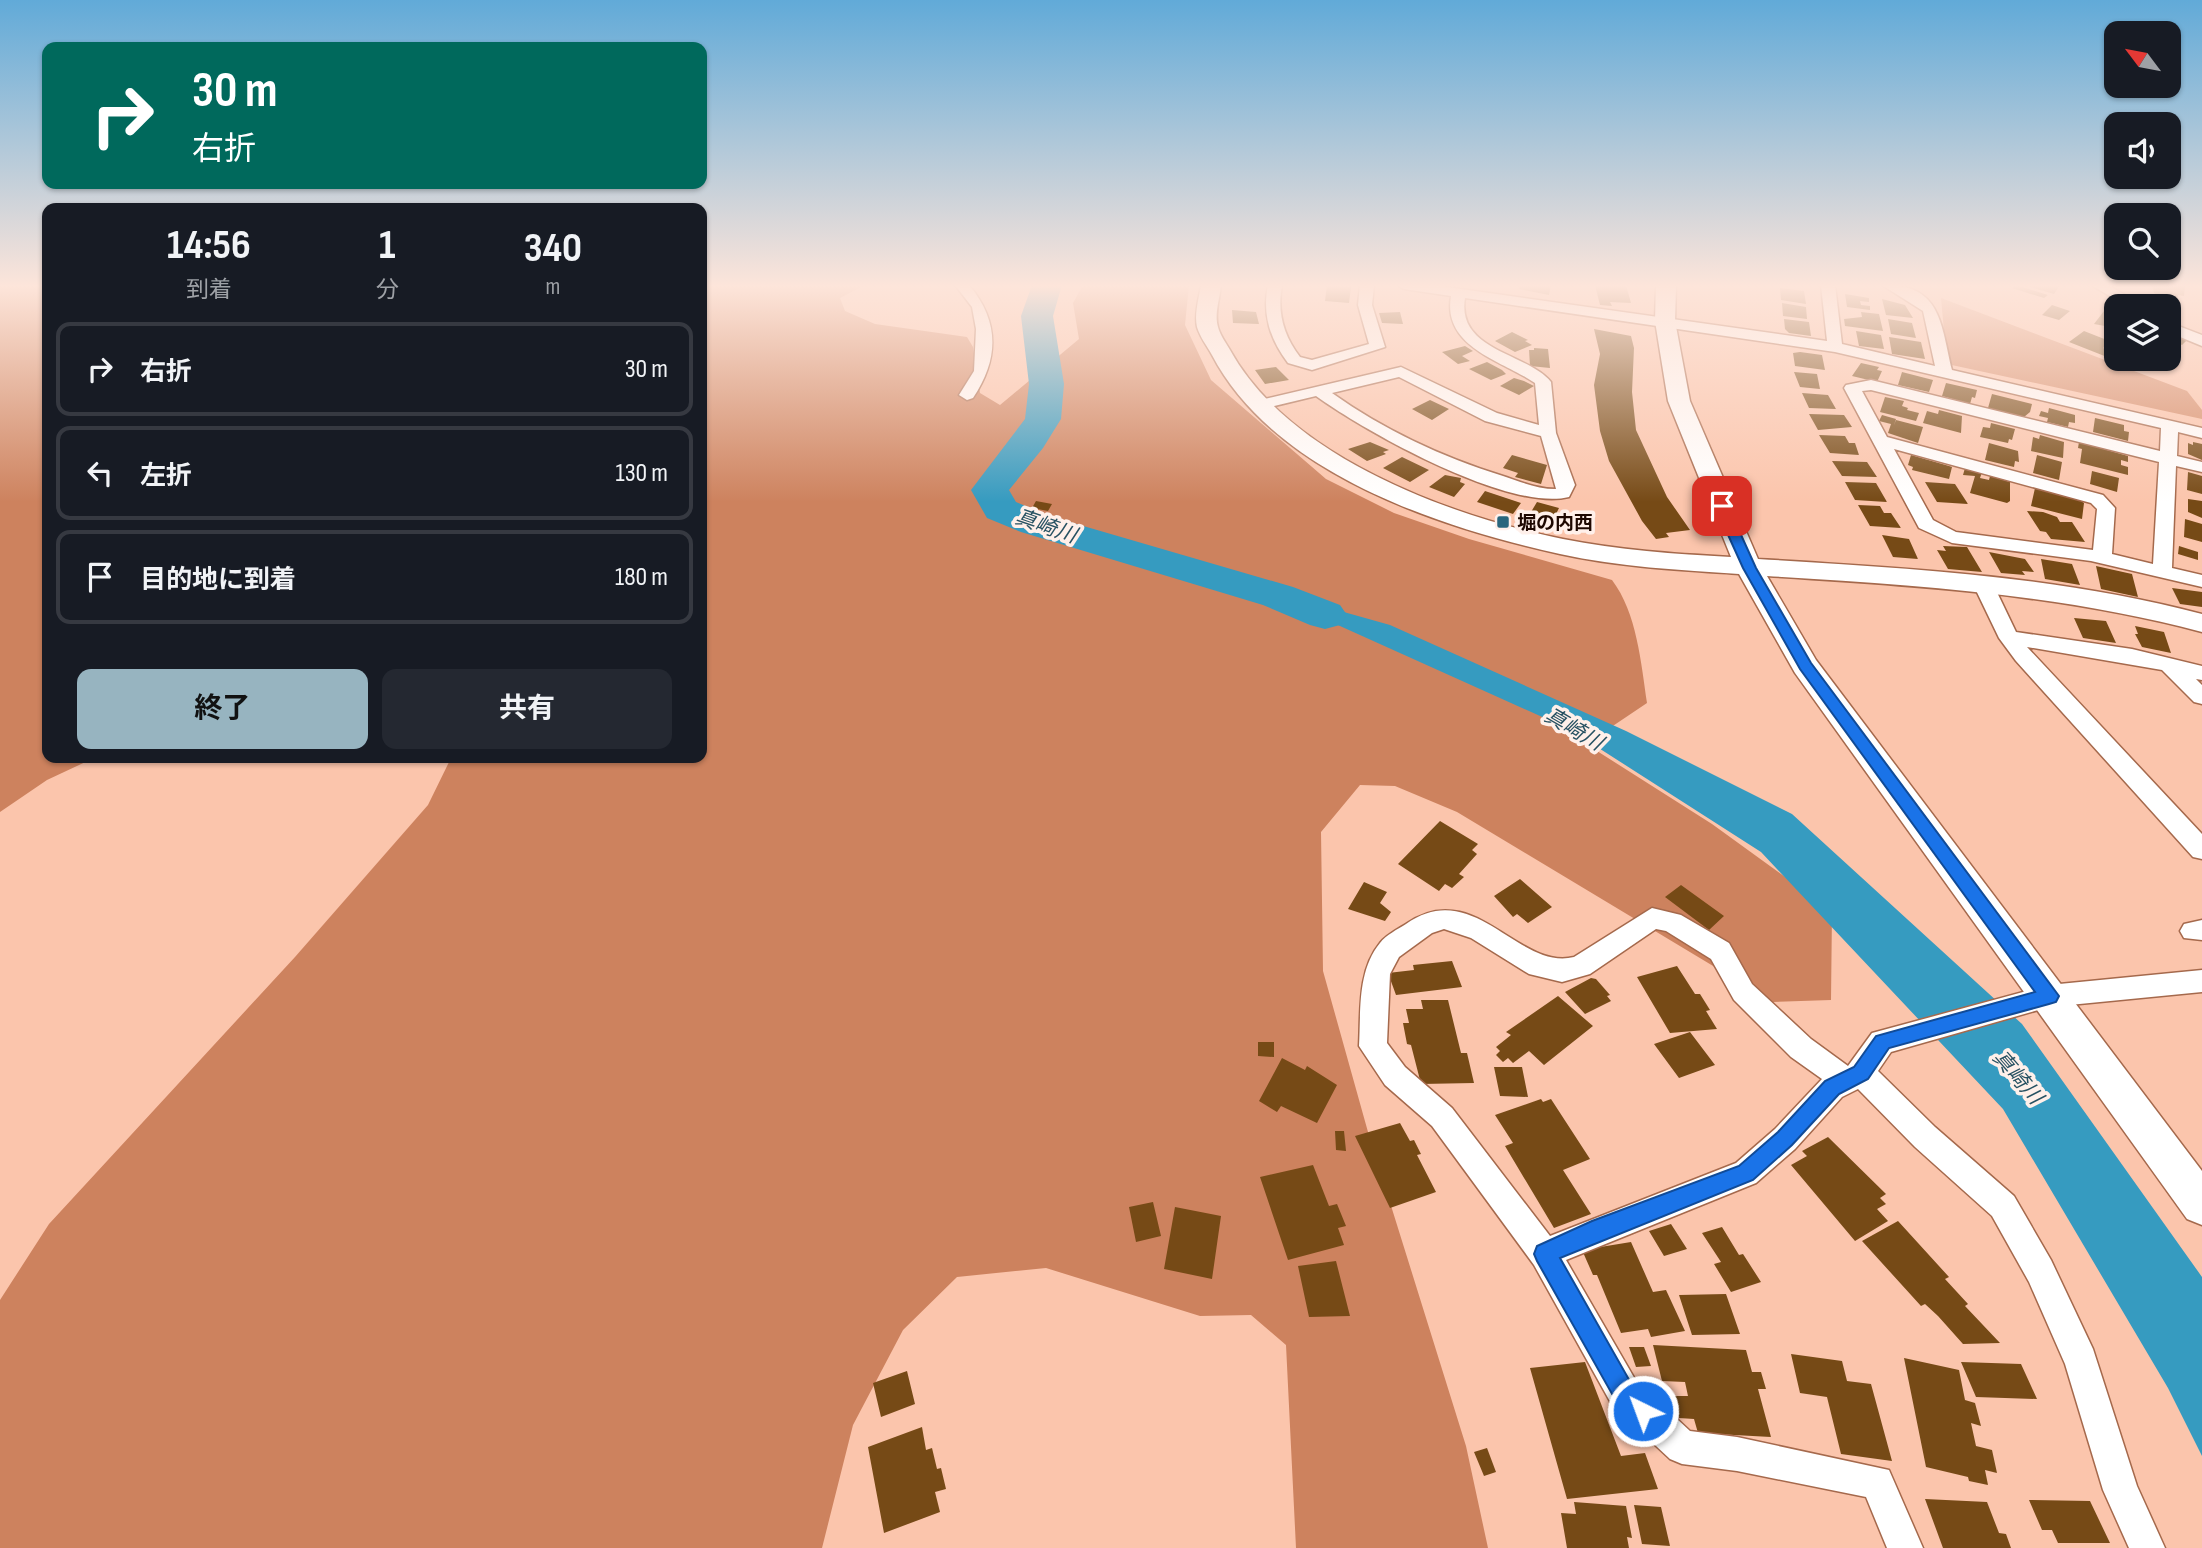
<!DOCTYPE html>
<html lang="ja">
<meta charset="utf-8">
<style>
:root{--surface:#171b24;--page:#242831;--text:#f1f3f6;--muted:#9ea1a6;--line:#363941;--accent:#97b4c0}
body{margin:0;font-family:"Sofia Sans Condensed","Noto Sans JP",sans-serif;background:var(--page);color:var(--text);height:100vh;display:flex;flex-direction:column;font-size:26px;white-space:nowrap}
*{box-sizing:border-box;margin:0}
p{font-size:23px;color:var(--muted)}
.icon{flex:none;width:38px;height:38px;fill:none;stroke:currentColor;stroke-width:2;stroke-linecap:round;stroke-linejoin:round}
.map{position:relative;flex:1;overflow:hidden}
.drawer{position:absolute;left:42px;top:203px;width:665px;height:560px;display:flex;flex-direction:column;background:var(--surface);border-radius:14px;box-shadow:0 2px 5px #0004}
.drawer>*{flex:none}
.guide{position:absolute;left:42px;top:42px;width:665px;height:147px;border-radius:14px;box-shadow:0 2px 5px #0004;background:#00695c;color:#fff;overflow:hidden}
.needle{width:46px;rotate:302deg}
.buttons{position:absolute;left:2104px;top:21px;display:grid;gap:14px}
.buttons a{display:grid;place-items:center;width:77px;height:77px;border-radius:14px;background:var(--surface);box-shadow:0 2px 5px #0004;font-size:35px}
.pin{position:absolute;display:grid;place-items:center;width:60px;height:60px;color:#fff;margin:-30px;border-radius:14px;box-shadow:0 4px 10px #0006}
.me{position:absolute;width:77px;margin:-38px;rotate:318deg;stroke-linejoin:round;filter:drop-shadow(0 0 5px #0008)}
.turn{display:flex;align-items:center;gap:24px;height:147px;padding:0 35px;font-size:32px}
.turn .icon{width:91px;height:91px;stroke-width:2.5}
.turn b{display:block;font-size:49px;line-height:60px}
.eta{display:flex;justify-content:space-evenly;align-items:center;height:119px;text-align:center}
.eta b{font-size:42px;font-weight:700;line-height:49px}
.primary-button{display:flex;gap:14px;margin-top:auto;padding:14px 35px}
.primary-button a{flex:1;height:80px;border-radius:14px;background:var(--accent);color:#111;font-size:28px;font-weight:700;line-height:80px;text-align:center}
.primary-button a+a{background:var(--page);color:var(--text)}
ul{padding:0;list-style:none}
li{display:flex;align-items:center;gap:21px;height:94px;margin:0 14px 10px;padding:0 21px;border:4px solid var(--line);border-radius:14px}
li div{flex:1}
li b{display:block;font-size:26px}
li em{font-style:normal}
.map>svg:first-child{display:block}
.green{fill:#d58c69}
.forest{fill:#cd825e}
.water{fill:#369bc0}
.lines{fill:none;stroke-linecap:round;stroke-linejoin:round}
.river{fill:#369bc0;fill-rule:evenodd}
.building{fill:#764a16}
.street-casing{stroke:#a5694c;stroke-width:3}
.secondary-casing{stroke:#a5694c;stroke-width:3}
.street{fill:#fff;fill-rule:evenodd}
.secondary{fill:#fff;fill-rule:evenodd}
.route{fill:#1a73e8;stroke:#114b97;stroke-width:2}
.poi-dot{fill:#29667d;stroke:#fff0ea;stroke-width:2.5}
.labels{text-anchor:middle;stroke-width:7;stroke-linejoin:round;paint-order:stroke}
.poi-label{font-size:19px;font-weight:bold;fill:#1e0801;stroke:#fff0ea;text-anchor:start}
.water-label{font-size:21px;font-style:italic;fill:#275162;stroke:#fff0ea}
</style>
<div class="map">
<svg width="2202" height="1548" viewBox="0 0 2202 1548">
<rect width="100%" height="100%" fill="#fbc5ac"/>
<path class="green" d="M1941,298L2187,391L2202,410V419L1947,364Z"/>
<path class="forest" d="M0,285H47V758H94L47,780L0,812Z
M702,285H865L840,298L845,311L875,324L967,337L973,347L980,393L1000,405L1079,339L1073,303L1083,285H1189L1185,325L1211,380L1326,479L1394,513L1469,539L1612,580C1637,613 1641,663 1647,703L1586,744L1712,824L1832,911L1831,1000L1773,1002L1457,812L1395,786L1360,785L1321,832L1323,971L1368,1132L1466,1446L1488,1548H1296L1286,1345L1251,1315L1200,1316L1046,1268L957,1277L903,1330L853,1425L822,1548H0V1300L49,1224L295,957L428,805L451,758H702Z"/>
<path class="water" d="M1251,586L1390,625L1626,731L1792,814L2022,1024L2202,1277V1456L2168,1388L2003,1109L1761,852L1569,729Z"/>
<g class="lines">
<path class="river" d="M1032,285H1062L1053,316L1064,384L1061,419L1043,448L1009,490L1016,502L1049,516L1293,587L1340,605L1347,615L1340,625L1325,629L1310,625L1263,605L1021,532L987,518L971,490L1025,419L1029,384L1021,316Z"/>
</g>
<path class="building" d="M1327,285L1351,287L1349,303L1325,301Z
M1521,285H1551L1549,295L1519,289Z
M1595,285H1626L1631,303L1610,302L1612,306L1600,305Z
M2016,285L2048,295L2044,298L2012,288Z
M2024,285H2060L2054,294Z
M2152,285H2185L2184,296L2178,295L2177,301L2164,298L2154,293Z
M1780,288L1804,291L1806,304L1781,300Z
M1845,294L1869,298V302L1860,301L1861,305L1870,306V310L1847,307Z
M1882,299L1905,305L1913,318L1886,315Z
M1782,303L1806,307L1807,319L1783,316Z
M2052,305L2070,311L2059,320L2042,315Z
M2110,308L2116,310V328L2094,324L2104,311Z
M1232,310L1256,312L1259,324L1233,323Z
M1400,312L1403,324L1382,323L1379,313Z
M1861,312L1879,314L1883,331L1845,326L1844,319L1862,317Z
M1784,319L1809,322L1811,336L1789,333L1785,329Z
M1888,319L1912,323L1916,338L1891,334Z
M1594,329L1631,336L1634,348L1632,392L1636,430L1667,497L1690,530L1666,533L1669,537L1656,539L1642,521L1609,461L1600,431L1594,385L1600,354Z
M1856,331L1881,335L1884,349L1859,346Z
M2084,331L2112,342L2103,348L2114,352L2107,357L2069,342Z
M1512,332L1528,340L1525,341L1532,345L1515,352L1495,341Z
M2168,333L2188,339L2182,345L2178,343L2171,355L2168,354Z
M1889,337L1921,342L1925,359L1892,354Z
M1465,346L1473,351L1462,356L1470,361L1458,364L1442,352Z
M1534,348L1548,349L1550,368L1530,366L1529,350H1534Z
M1800,352L1822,355L1825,370L1795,366L1793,353Z
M2137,359H2165L2170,361L2163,368Z
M1487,362L1502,370L1506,374L1491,380L1469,369Z
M1861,363L1879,367L1877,370L1882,371L1877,382L1852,376Z
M1276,367L1289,380L1265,384L1255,370Z
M1794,372L1817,374L1820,389L1800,387Z
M1902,372L1933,380L1929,392L1898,385Z
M1514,378L1524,381L1534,386L1519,395L1500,386Z
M1946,383L1977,390L1975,398L1972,397L1970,404L1942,396Z
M1802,393L1828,395L1836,409L1809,408Z
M1992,394L2032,404L2030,412L2024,417L1988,408Z
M1885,397L1904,401L1902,406L1908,408L1907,410L1919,413L1916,421L1880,412Z
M1430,400L1449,409L1432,420L1412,409Z
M2049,408L2075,415V423L2069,422L2068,427L2047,422L2048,418L2039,416L2041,411L2048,413Z
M1939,410L1962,416L1961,433L1923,423L1927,411L1938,414Z
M1809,414L1844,415L1852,427L1818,430Z
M1882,415L1896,419L1894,425L1896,420L1923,427L1918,443L1888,433L1891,424L1879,421Z
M2095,418L2124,425V431L2129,432L2128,441L2093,432Z
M1991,423L2015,429L2012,440L2009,439L2008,443L1980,437L1983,427L1990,428Z
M1819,435L1845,436L1849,443H1855L1859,455L1830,453Z
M2040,435L2064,442L2063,458L2031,451L2033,437L2039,439Z
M1370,442L1389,450L1383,452L1386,454L1367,461L1348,449Z
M2079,442L2128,456V462L2121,460V465L2128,467V475L2080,463L2082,449L2078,448Z
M2193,442L2202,444V460L2188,454V443L2193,445Z
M1989,443L2018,451L2019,462L2015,461L2014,467L1985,460Z
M1512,455L1547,465L1541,484L1515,477L1518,473L1503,468Z
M1911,455L1949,466L1952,467L1949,479L1912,470L1913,467L1908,465Z
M2037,455L2062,462L2059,480L2033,473Z
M1402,457L1429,470L1410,482L1383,468Z
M1832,461L1867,462L1877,477L1842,476Z
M1965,468L1982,472L1980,478L1989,480L1990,476L2010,482V501L2007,503L1970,493L1975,476L1963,475Z
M2092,471L2119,478L2117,492L2090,484Z
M2188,472L2202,476V494L2187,490Z
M1445,475L1461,478L1460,482L1465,484L1454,497L1429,487Z
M1845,482L1876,483L1887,502L1855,500Z
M1925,482L1955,484L1968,504L1937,502Z
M2035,488L2081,501L2084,503L2082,519L2031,506Z
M1485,491L1521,503L1513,514L1477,502Z
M2188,499L2202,501V518L2188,512Z
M1036,501L1052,504L1048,511L1032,508Z
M1537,502L1559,508L1556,514L1563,516L1559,525L1528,517Z
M1858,505L1880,506L1884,513H1891L1901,528L1870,526Z
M2027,511L2043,512L2057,517L2060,522H2072L2085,542L2051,539L2046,532L2040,531Z
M2185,519L2202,524V542L2184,537Z
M1882,535L1909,539L1918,559L1893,557Z
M1943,546L1967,547L1982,572L1948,569L1937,550L1946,551Z
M2179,546L2198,552V560L2178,554Z
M1989,552L2025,559L2034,572L2022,571L2025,575L2001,573Z
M2041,559L2072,564L2080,585L2045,579Z
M2096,566L2132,574L2138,597L2101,589Z
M2172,588L2202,592V607L2180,604Z
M2074,618L2106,621L2116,643L2083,638Z
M2135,626L2164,632L2171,653L2142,647L2135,634H2138Z
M1440,821L1478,844L1472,850L1477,854L1459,874L1464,877L1452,888L1445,884L1439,891L1398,864Z
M1520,879L1552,907L1528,923L1517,914L1513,917L1494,896Z
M1364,882L1387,892L1380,903L1391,912L1385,921L1348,909Z
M1681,885L1724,916L1709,930L1665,897Z
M1452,961L1462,987L1396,995L1388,973L1414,970L1413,965Z
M1677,966L1695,994H1700L1710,1010L1706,1011L1717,1029L1670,1033L1637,977Z
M1591,978L1596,979L1610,995L1607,996L1611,1001L1585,1014L1565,992Z
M1558,996L1593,1026L1544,1065L1529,1051L1513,1063L1508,1058L1503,1062L1496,1055L1500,1051L1496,1047L1511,1035L1506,1032Z
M1421,1000H1448L1461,1053H1467L1474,1083L1421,1084L1411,1045L1407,1044L1403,1023H1409L1406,1009H1423Z
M1690,1032L1715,1065L1679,1078L1654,1044Z
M1258,1042H1274V1057L1258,1056Z
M1282,1058L1305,1070L1307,1066L1337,1085L1317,1123L1281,1106L1277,1112L1259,1101Z
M1494,1067H1522L1528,1097L1500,1096Z
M1541,1099L1543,1102L1551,1099L1590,1159L1563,1170L1591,1214L1554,1228L1505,1146L1513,1143L1495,1115Z
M1400,1123L1410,1141L1414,1140L1421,1154L1417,1155L1436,1192L1390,1208L1355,1136Z
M1335,1131H1344L1346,1151L1336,1150Z
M1828,1137L1886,1194L1880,1198L1886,1204L1877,1209L1888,1221L1855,1241L1791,1165L1807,1156L1802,1151Z
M1313,1165L1329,1206L1337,1204L1346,1226L1338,1228L1344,1245L1288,1260L1260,1177Z
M1153,1202L1161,1236L1136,1242L1129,1207Z
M1175,1207L1221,1216L1212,1279L1164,1269Z
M1898,1221L1949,1277L1945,1279L1968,1304L1965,1306L2000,1343L1963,1344L1938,1316L1925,1304L1921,1306L1862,1241Z
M1671,1224L1687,1249L1664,1256L1649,1231Z
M1722,1227L1739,1255L1743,1254L1761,1282L1731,1292L1714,1264L1721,1262L1702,1233Z
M1631,1242L1653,1292L1666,1290L1685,1331L1651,1337L1648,1329L1621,1333L1597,1275H1593L1582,1250Z
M1336,1261L1350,1316L1309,1317L1298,1266Z
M1726,1294L1740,1334L1692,1335L1679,1295Z
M1653,1345L1746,1350L1752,1372H1761L1766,1389H1758L1771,1437L1698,1433L1694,1419L1679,1418L1674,1396H1688L1685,1382L1662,1381Z
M1629,1347H1644L1651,1366L1636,1367Z
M1791,1354L1842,1361L1847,1381L1871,1384L1892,1461L1841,1454L1827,1397L1800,1393Z
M1904,1358L1959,1370L1965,1400L1975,1403L1981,1426L1971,1423L1976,1446L1992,1450L1997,1473L1985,1470L1988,1485L1969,1481L1968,1477L1926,1467Z
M1585,1362L1621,1456L1645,1453L1658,1489L1567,1499L1530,1368Z
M1961,1362L2021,1364L2037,1399L1976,1397Z
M907,1371L915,1404L881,1417L873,1383Z
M922,1427L926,1450L932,1448L937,1469L941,1468L946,1489L935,1492L940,1512L884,1533L868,1447Z
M1487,1448L1496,1472L1484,1476L1474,1452Z
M1925,1499L1987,1502L1999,1533L2006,1534L2011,1548H1943Z
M2029,1500L2090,1501L2110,1543H2058L2052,1530H2042Z
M1574,1502L1626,1506L1632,1538L1627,1537L1629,1548H1567L1561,1513L1576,1514Z
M1634,1505L1661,1507L1670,1546L1642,1544Z"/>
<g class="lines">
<g class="street-casing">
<path id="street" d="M955,285H969C1000,322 999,359 973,398L967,400L959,395L974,371L976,329L972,307Z
M1268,285H1282C1277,312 1283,335 1300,357L1312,360L1369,344L1358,305L1360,285H1374L1372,305L1385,347L1312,370L1288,363C1270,339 1262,315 1268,285Z
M1397,285H1433L1827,341L1821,285H1835L1842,344L1935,366L1923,311L1882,285C1941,283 1941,324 1952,370L2202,428V438L2178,432L2177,456L2202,462V472L2176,466L2172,568L2202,575V587L2091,561L1952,543L1919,528L1844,388L1846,385L1871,380L2160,451L2161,428L1835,352L1465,298C1456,351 1528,353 1551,382L1556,433L1575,485L1569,497C1509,512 1366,432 1316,396L1258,410L1252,408V402L1401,367L1497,413L1539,425L1535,383C1504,361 1442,348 1451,296L1404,289ZM1399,377L1485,421L1541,436L1556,489C1537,489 1521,482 1503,476C1442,457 1384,430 1332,393ZM1871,390L2159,462L2153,564L2112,554L2115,508L2103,495L1887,437L1862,391ZM1894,449L2091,503L2097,509L2093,550L1956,532L1933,520Z
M2091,285H2108L2144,306H2127Z
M2168,322L2202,335V346L2168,332Z
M1983,578L1993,584L2016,632L2132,649L2202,666V680L2196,679L2202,685V704L2194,702L2162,670L2027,647L2202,834V859L2193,857L2016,661L1999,638L1973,584Z
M1652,908L1681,915L1729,943L1752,984L1811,1039L1848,1066L1872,1033L2049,985L2202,970V992L2049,1007L1891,1052L1878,1071L1935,1127L2014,1196L2051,1260L2093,1349L2137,1486L2165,1548H2129L2103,1490L2065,1364L2029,1282L1992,1216L1915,1147L1858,1089L1842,1097L1795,1149L1756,1183L1566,1260L1636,1381L1690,1431L1737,1437L1889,1470L1923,1548H1887L1866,1497L1737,1471L1682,1464L1670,1459L1612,1405L1534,1265L1432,1126L1385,1085L1359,1046C1361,1011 1357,971 1380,943C1386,935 1398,929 1406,924C1474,876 1518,971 1574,957ZM1444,929L1471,938L1529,974L1562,982L1590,974L1656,929L1666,931L1711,959L1734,1000L1791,1057L1822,1079L1775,1129L1736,1163L1550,1236L1452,1108L1405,1067L1387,1043L1390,974L1399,957L1432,933Z
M2202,920V940L2184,938L2180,931L2184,924Z"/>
</g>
<g class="secondary-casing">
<path id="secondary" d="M1201,285H1221C1220,298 1214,314 1218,327C1220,335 1226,343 1230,350C1289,457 1449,516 1563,539C1618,550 1675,554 1731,557L1668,401L1655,321L1656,285H1676L1675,321L1690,401L1758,559C1908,568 2057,576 2202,614V632C2059,594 1914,585 1767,576L1816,660L2202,1171V1225L2187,1219L1795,673L1739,574C1680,570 1619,567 1560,554C1438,527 1274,473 1212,355C1207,346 1200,337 1197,327C1194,314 1199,298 1201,285Z"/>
</g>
<use href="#street" class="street"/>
<use href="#secondary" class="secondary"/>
</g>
<linearGradient id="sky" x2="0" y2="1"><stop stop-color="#61aad8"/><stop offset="0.57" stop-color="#fde5da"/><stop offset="1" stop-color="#fde5da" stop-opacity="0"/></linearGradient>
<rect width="2202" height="502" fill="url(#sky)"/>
<path class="route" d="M1717,503L1728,506L1756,568L1811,663L2059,996L2056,1002L2049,1004L1889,1048L1868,1079L1839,1094L1792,1145L1753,1180L1560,1258L1632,1385L1651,1403L1655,1411L1651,1420L1643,1423L1635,1420L1616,1401L1537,1261L1534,1254L1537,1246L1592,1221L1739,1166L1778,1132L1825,1081L1854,1067L1876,1036L2035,992L1800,669L1743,568L1715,506Z"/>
<rect class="poi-dot" x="1496" y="515" width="14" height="14" rx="3.5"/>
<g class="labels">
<g class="poi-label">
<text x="1517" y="529">堀の内西</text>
</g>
<g class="water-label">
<text transform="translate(1046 526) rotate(19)" y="7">真崎川</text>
<text transform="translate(1574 729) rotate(30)" y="7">真崎川</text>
<text transform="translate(2018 1077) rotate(49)" y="7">真崎川</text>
</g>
</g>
</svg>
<div class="buttons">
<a><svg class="needle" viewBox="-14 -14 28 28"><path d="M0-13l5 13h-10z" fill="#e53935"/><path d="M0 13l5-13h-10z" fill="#9ea1a6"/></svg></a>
<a><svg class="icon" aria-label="sound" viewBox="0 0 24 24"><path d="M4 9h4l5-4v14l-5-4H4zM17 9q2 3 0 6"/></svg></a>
<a><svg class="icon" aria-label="search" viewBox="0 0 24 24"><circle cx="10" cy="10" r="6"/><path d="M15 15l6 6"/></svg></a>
<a><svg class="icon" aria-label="layers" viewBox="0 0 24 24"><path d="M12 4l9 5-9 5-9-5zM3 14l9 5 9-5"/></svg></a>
</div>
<div class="pin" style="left:1722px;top:506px;background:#d93025"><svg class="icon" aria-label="arrive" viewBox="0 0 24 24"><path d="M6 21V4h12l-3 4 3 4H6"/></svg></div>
<svg class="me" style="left:1643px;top:1411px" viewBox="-20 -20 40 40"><circle r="17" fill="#1a73e8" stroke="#fff" stroke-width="3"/><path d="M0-11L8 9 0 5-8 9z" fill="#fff"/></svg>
<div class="guide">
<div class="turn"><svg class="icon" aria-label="right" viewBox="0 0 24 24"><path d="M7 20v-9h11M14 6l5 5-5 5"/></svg><div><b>30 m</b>右折</div></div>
</div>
<section class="drawer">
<div class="eta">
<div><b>14:56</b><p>到着</p></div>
<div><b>1</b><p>分</p></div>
<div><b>340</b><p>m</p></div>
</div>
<ul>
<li><svg class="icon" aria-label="right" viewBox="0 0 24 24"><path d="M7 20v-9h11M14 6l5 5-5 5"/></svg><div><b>右折</b></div><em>30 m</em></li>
<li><svg class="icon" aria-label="left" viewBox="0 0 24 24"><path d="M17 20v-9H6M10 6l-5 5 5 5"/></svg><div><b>左折</b></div><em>130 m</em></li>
<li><svg class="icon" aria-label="arrive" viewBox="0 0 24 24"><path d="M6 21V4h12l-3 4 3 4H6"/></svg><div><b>目的地に到着</b></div><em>180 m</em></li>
</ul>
<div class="primary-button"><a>終了</a><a>共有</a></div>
</section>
</div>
